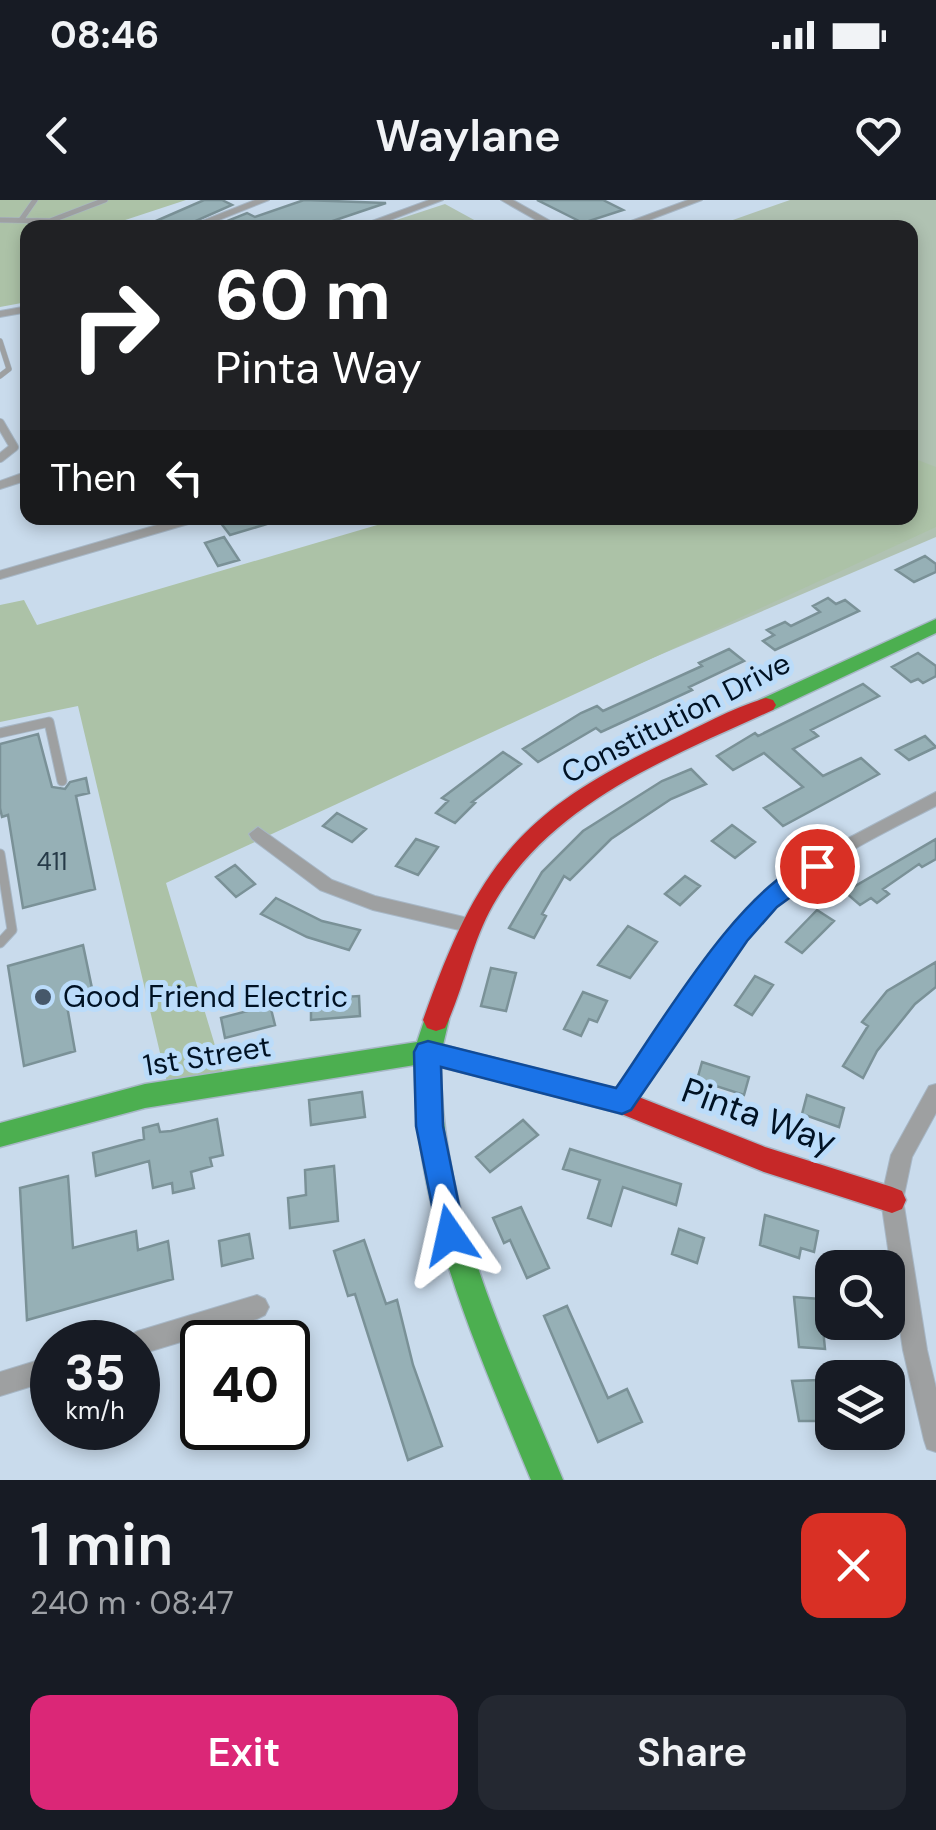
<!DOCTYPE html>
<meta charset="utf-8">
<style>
:root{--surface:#171b24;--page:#242831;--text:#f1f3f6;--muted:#9ea1a6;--accent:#db2777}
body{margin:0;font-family:"DM Sans",sans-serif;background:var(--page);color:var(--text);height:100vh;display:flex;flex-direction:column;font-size:38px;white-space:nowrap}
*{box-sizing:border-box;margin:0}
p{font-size:32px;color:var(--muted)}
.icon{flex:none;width:55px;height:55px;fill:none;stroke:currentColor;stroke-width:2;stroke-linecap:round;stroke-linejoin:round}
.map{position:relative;height:1280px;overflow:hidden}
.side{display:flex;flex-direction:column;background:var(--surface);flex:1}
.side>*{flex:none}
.banner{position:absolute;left:20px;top:20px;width:898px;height:305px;border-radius:20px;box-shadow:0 5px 15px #0003;background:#202124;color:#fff;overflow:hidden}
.tools{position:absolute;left:815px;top:1050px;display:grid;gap:20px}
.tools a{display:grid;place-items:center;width:90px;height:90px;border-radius:20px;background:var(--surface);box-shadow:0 5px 15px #0003;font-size:50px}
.speed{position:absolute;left:30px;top:1120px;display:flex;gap:20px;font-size:50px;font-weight:700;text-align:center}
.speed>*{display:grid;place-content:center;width:130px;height:130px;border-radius:50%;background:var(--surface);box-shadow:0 5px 15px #0003;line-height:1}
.speed small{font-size:25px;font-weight:400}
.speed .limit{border:5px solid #111;border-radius:15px;background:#fff;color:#111}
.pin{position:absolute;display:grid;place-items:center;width:85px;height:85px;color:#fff;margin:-42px;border:5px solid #fff;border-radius:50%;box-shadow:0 2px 10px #0007}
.me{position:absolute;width:110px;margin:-55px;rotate:349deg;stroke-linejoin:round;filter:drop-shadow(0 0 8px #0008)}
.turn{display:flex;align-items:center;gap:35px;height:210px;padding:0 30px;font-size:45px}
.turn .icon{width:130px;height:130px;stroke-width:2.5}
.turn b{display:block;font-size:70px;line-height:85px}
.then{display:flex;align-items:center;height:95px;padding:0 30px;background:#0003;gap:20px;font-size:38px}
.round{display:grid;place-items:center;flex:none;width:105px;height:105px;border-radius:20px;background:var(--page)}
.overview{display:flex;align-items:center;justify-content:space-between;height:170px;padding:0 30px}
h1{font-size:60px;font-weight:600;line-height:75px}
.button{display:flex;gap:20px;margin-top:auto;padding:20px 30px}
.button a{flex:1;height:115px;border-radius:20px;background:var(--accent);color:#fff;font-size:40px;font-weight:600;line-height:115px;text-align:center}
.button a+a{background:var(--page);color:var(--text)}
.status{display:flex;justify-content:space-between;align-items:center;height:70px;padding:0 50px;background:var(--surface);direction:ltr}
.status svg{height:28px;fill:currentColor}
header{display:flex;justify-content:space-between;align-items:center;height:130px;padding:0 30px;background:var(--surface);font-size:45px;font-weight:600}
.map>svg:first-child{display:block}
.green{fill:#b0c2b2}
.forest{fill:#acc2a7}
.building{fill:#96b0b6;stroke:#7a9197;stroke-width:2.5}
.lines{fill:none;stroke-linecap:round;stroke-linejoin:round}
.lane-far2-casing{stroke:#a7b7c6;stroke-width:6}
.lane-far1-casing{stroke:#a7b7c6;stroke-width:10}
.lane-casing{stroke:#a7b7c6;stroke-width:11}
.street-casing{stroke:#a7b7c6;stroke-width:2}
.fast-casing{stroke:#a7b7c6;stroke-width:3}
.jam-casing{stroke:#a7b7c6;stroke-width:3}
.lane-far2{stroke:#9ea0a1;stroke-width:5}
.lane-far1{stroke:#9ea0a1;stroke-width:8}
.lane{stroke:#9ea0a1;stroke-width:9}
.street{fill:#9ea0a1;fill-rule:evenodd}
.fast{fill:#4caf50;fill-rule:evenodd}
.jam{fill:#c62828;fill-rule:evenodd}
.route{fill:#1a73e8;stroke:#114b97;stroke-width:2.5}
.poi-dot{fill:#46586a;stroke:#bbdcfa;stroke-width:4}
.labels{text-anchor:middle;stroke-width:10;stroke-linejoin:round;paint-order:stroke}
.number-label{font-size:25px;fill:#263a48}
.street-label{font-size:30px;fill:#001224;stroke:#bbdcfa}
.poi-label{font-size:30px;fill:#001224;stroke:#bbdcfa;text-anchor:start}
.near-street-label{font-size:35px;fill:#001224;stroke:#bbdcfa}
</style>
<div class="status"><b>08:46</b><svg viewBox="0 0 49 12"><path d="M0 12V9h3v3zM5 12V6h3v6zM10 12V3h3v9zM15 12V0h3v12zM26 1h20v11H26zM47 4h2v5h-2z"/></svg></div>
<header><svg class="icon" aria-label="back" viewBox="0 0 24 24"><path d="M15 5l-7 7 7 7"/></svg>Waylane<svg class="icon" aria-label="heart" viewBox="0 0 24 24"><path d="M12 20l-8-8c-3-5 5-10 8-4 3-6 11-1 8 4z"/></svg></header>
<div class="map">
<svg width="936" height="1280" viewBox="0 0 936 1280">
<rect width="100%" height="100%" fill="#c9dbec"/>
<path class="green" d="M790,0H936V337L594,483L910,318V28L713,27Z
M445,4L487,27H375Z"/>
<path class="forest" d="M0,0H186L104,27L28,28L27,102L0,107Z
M910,257L936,267V327L166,683L226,882L170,895L78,506L0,522V405L24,400L37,425L401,318H910Z"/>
<path class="building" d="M204,0H222L232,5L180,28H140Z
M304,0L386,3L312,28H210L247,13L255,17Z
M537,0H603L623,10L583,23Z
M234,318H276L277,321L230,335L220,322Z
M224,337L239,360L218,366L205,343Z
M925,356L936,364V372L914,382L896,370Z
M828,398L836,404L845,400L859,411L775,450L763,441L774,435L767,430L785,422L791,426L820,412L813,406Z
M729,449L744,461L689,487L692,490L601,532L596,528L538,562L523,549L581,513L597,506L603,511L702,466L699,463Z
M918,453L936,466V476L923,483L918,479L911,482L892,467Z
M863,484L879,496L811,530L818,536L793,549L823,576L861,558L879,574L783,626L764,608L803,587L764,553L733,570L717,556L755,533L758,536Z
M38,534L52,587L65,589L70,582L86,578L89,593L76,596L95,689L23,708L8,615L2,617L0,608V544Z
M925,536L936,547L909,560L896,550Z
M503,552L521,564L472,602L475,603L455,623L436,613L448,601L442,598Z
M691,569L706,584L671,599L611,639L570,680L564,676L542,714L546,716L534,738L509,728L542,672L583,631L662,581Z
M337,613L366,629L352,642L323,626Z
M732,625L755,642L735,658L712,641Z
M416,639L438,647L418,675L396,666Z
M936,639V659L922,667L919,664L883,689L889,694L877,703L871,698L860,705L845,692Z
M235,665L255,684L236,697L216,677Z
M685,676L700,686L680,705L665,694Z
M276,698L322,721L360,730L349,750L307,737L261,714Z
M817,710L834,721L802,753L786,742Z
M628,726L657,742L630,778L598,765Z
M83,745L94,798L67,806L75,851L24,866L8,766Z
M936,762V787L915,804L877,851L863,878L843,866L868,826L862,822L887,791Z
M491,768L516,773L506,811L481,806Z
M755,776L773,785L752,815L735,805Z
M583,792L607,801L597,822L589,819L581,836L564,829Z
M359,796L360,816L311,820V799Z
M270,805L275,825L225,838L221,818Z
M702,862L749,877L744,895L697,880Z
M362,892L365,917L311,925L309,900Z
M807,895L844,908L839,927L802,914Z
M217,919L223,955L210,958L212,966L191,972L194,988L173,993L172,983L153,988L149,961L96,976L93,953L144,939L143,928L158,924L160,932L171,931Z
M523,920L538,935L490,972L476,957Z
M570,949L681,984L676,1005L623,987L611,1026L588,1018L600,980L563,969Z
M334,966L338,1021L290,1028L288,998L306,995L305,970Z
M68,976L73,1048L136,1031L138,1050L168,1041L173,1079L27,1120L20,988Z
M521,1007L549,1068L527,1078L510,1040L504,1043L493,1018Z
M765,1015L818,1031L814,1052L801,1048L799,1058L760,1045Z
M679,1029L704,1038L697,1063L672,1054Z
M249,1034L253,1058L222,1066L219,1041Z
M364,1040L386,1104L397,1100L413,1165L442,1246L408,1260L355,1094L348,1096L334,1051Z
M794,1097L820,1099L825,1149L799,1147Z
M567,1106L608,1198L627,1189L642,1222L598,1242L544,1116Z
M819,1180L828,1221H799L792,1181Z"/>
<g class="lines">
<g class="lane-far2-casing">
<path id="lane-far2" d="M0,20L50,21L105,0
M21,20L35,0
M0,141L9,169L0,176"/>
</g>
<g class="lane-far1-casing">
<path id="lane-far1" d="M0,223L14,247L0,258
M0,375L195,318"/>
</g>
<g class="lane-casing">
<path id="lane" d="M0,533L49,522L62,581
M0,654L12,730L0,743"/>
</g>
<g class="street-casing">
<path id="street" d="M255,0H269L199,28H184Z
M429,0H443L369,28H353Z
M501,0H513L563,28H550Z
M688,0H702L628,28H612Z
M28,106V112L0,117V111Z
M28,271V280L0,289V281Z
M936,592V606C886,632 834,656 790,693C722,751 678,835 628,909L621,911L614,909L611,902L614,895L701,768L761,698L820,653Z
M258,627L332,680L375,696L468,718L475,720L477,725L475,730L468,732L373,710L320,690L252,639L249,634Z
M936,884V913L912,957L903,1000L927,1150L936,1188V1252L927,1249L924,1240L903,1150L881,1000L891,955L929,886Z
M257,1095L265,1099L269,1107L265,1115L257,1119L138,1155V1142H126L130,1135L138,1131Z
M52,1156V1180L0,1196V1172Z"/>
</g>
<g class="fast-casing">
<path id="fast" d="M936,419V433L773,510H759L756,505L759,500Z
M436,809L445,812L449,820L443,845L495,859L499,867L495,875L486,878L441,867C441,1013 509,1148 563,1280H531C477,1148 413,1011 415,865L145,908L0,947V923L145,884L417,842L427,812Z"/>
</g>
<g class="jam-casing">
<path id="jam" d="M766,498L773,500L776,505L773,510C671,557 551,602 493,705C471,744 464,788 445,828L436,831L427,828L423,820C477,667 518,612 667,542C699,527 732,508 766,498Z
M486,856L621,890L765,947L892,987L902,991L906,1000L902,1009L892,1013L764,972L619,913L486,878L477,875L473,867L477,859Z"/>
</g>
<use href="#lane-far2" class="lane-far2"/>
<use href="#lane-far1" class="lane-far1"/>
<use href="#lane" class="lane"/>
<use href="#street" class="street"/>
<use href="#fast" class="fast"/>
<use href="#jam" class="jam"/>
</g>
<path class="route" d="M817,657L825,660L828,666L825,672L777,707L747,741L631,910L622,914L441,867L443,926L465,1035L460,1045L450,1049L440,1045L416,926L414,852L418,844L428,841L616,888C660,825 743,681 817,657Z"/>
<circle class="poi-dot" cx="43" cy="797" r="10"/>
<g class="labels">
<g class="number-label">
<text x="52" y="670">411</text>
</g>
<g class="street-label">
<text transform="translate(676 518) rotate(-27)" y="10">Constitution Drive</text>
<text transform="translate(207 856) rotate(-9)" y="10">1st Street</text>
</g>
<g class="poi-label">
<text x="63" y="807">Good Friend Electric</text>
</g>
<g class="near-street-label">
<text transform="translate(759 916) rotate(20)" y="12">Pinta Way</text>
</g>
</g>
</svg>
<div class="tools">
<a><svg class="icon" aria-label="search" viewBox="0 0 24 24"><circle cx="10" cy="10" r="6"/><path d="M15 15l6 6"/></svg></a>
<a><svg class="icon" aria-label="layers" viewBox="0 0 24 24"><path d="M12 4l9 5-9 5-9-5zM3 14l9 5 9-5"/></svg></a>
</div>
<div class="speed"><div>35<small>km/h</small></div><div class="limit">40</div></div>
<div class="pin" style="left:817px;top:666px;background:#d93025"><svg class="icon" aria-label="arrive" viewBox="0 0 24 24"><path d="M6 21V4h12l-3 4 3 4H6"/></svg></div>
<svg class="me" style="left:450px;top:1035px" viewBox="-20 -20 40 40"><path d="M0-17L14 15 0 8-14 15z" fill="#1a73e8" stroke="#fff" stroke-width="4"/></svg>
<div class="banner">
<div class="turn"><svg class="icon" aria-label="right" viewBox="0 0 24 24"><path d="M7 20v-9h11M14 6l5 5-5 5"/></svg><div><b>60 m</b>Pinta Way</div></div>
<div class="then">Then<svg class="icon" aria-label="left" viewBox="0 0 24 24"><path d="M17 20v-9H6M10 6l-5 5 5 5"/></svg></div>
</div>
</div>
<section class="side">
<div class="overview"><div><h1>1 min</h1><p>240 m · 08:47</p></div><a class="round" style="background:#d93025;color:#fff"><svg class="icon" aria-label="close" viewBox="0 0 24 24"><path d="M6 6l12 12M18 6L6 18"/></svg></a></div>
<div class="button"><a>Exit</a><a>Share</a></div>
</section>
